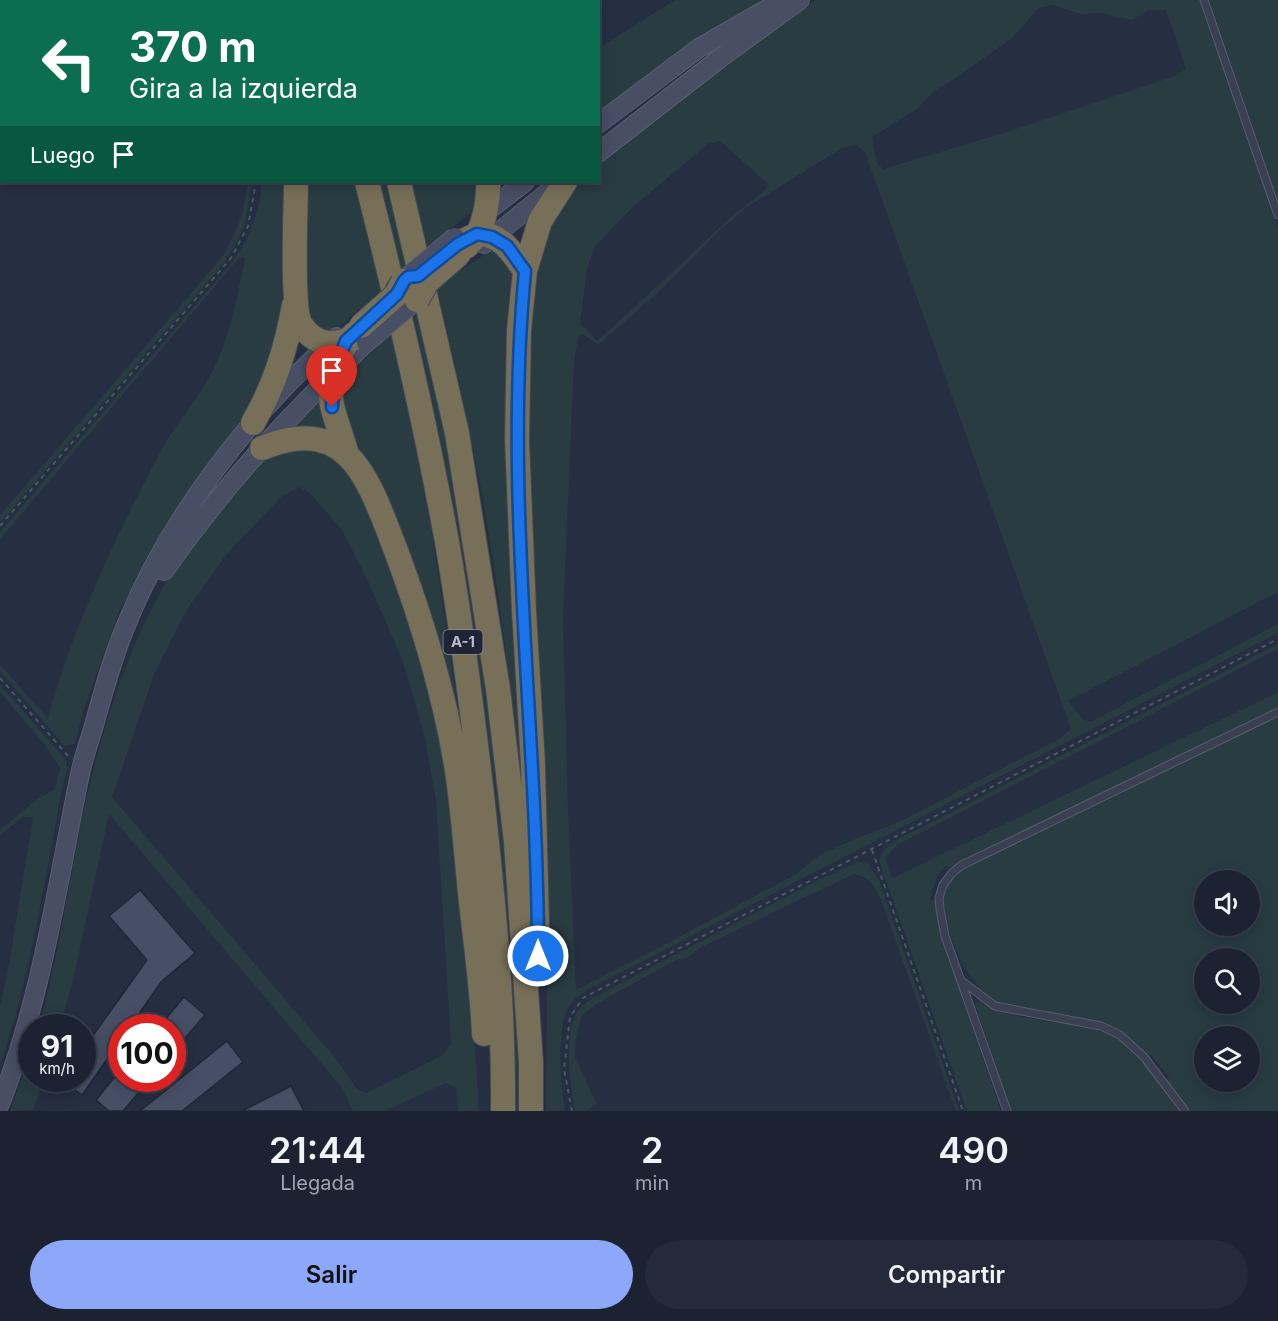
<!DOCTYPE html>
<html lang="es">
<style>
:root{--surface:#1c2232;--page:#252a3a;--text:#f1f3f6;--muted:#a0a4ac;--line:#3a3f4d;--accent:#8ea8f9}
body{margin:0;font-family:Inter,sans-serif;background:var(--page);color:var(--text);height:100vh;display:flex;flex-direction:column;font-size:22px;white-space:nowrap}
*{box-sizing:border-box;margin:0}
p{font-size:20px;color:var(--muted)}
.icon{flex:none;width:33px;height:33px;fill:none;stroke:currentColor;stroke-width:2;stroke-linecap:round;stroke-linejoin:round}
.map{position:relative;height:1111px;overflow:hidden}
.details{display:flex;flex-direction:column;background:var(--surface);flex:1}
.details>*{flex:none}
.top-card{position:absolute;left:0px;top:0px;width:600px;height:183px;box-shadow:0 3px 15px #0003,0 0 0 2px var(--line);background:#0b6e4f;color:#fff;overflow:hidden}
.fabs{position:absolute;left:1194px;top:870px;display:grid;gap:12px}
.fabs a{display:grid;place-items:center;width:66px;height:66px;border-radius:50%;background:var(--surface);box-shadow:0 3px 15px #0003,0 0 0 2px var(--line);font-size:30px}
.speed{position:absolute;left:18px;top:1014px;display:flex;gap:12px;font-size:30px;font-weight:700;text-align:center}
.speed>*{display:grid;place-content:center;width:78px;height:78px;border-radius:50%;background:var(--surface);box-shadow:0 3px 15px #0003,0 0 0 2px var(--line);line-height:1}
.speed small{font-size:15px;font-weight:400}
.speed .limit{border:9px solid #d22;background:#fff;color:#111}
.pin{position:absolute;display:grid;place-items:center;width:51px;height:51px;color:#fff;margin:-62px -26px;border-radius:50% 50% 50% 0;rotate:-45deg;box-shadow:0 0 6px #0007}
.pin .icon{rotate:45deg}
.me{position:absolute;width:66px;margin:-33px;rotate:0deg;stroke-linejoin:round;filter:drop-shadow(0 0 4px #0008)}
.turn{display:flex;align-items:center;gap:21px;height:126px;padding:0 30px;font-size:27px}
.turn .icon{width:78px;height:78px;stroke-width:2.5}
.turn b{display:block;font-size:42px;line-height:51px}
.then{display:flex;align-items:center;height:57px;padding:0 30px;background:#0003;gap:12px;font-size:22px}
.eta{display:flex;justify-content:space-evenly;align-items:center;height:102px;text-align:center}
.eta b{font-size:36px;font-weight:600;line-height:42px}
.cta{display:flex;gap:12px;margin-top:auto;padding:12px 30px}
.cta a{flex:1;height:69px;border-radius:36px;background:var(--accent);color:#111;font-size:24px;font-weight:600;line-height:69px;text-align:center}
.cta a+a{background:var(--page);color:var(--text)}
.map>svg:first-child{display:block}
.green{fill:#283c42;fill-rule:evenodd}
.building{fill:#474f66;stroke:#212738;stroke-width:1.5}
.lines{fill:none;stroke-linecap:round;stroke-linejoin:round}
.lane-casing{stroke:#585e6e;stroke-width:9}
.secondary-casing{stroke:#585e6e;stroke-width:20}
.highway-casing{stroke:#424858;stroke-width:26}
.path{stroke:#46595f;stroke-width:2;stroke-dasharray:4.5 4.5;stroke-linecap:butt}
.lane{stroke:#3a4051;stroke-width:7}
.secondary{stroke:#484f64;stroke-width:18}
.highway{stroke:#776f57;stroke-width:24}
.secondary-bridge-casing{stroke:#585e6e;stroke-width:20;stroke-linecap:butt}
.highway-bridge-casing{stroke:#424858;stroke-width:26;stroke-linecap:butt}
.secondary-bridge{stroke:#484f64;stroke-width:18}
.highway-bridge{stroke:#776f57;stroke-width:24}
.route-casing{stroke:#114b97;stroke-width:15}
.route{stroke:#1a73e8;stroke-width:10}
.labels{text-anchor:middle;stroke-width:6;stroke-linejoin:round;paint-order:stroke}
.shield{fill:#1f2537;stroke:#898f9f;stroke-width:1.5}
.shield-label{font-size:15px;font-weight:bold;fill:#b7bccb}
</style>
<div class="map">
<svg width="1278" height="1111" viewBox="0 0 1278 1111">
<rect width="100%" height="100%" fill="#262e42"/>
<path class="green" d="M675,0H763L686,51L599,114V48Z
M815,0H1199L1278,228V592L1068,701L1083,719L1090,722L1278,624V633L589,989C581,994 573,999 568,1008C556,1032 561,1085 565,1111H546L547,952L526,425L532,279L557,206L579,182H598L599,164L616,148L773,28ZM1052,5L1081,14L1101,13L1132,20L1148,10H1166L1186,69L1175,76L1007,132L883,169L877,163L872,137L918,108L934,91L960,75L1012,38L1038,9ZM720,141L768,184L767,188L723,224L676,269L597,341L580,323L587,270L594,247L634,206L708,144ZM856,145L865,152L1071,729L1059,739L901,821L850,841L818,856L796,874L677,938L576,990L568,809L563,618L574,362L578,337L583,334L598,345L654,296L716,234L747,207L842,148Z
M1209,0H1278V204Z
M248,182H252L245,223L238,240L223,264L0,523V515L223,256C238,229 244,212 248,182Z
M261,182H288L291,229L281,319L267,374L244,419L203,471L156,546L120,609L83,712L75,744L64,746L0,671V665L48,718C74,624 116,535 162,449C176,422 199,399 212,372C230,337 237,297 245,258H239L0,539V532L234,260C249,237 262,209 261,182Z
M306,182H356L399,365L430,521L461,727L457,728L352,441L338,382L360,358L363,361L377,348L359,309L332,334L322,332L311,322L303,279Z
M377,182H386L397,220L452,465L487,682L512,918L521,1111H512L503,918Z
M410,182H478L480,198L471,212L444,235L461,271L490,250H498L515,271L526,778L521,779C509,678 498,577 479,478C459,378 436,280 410,182Z
M323,396L333,435L291,429Z
M309,446L341,460L364,498L414,632L435,710L451,792L469,948L479,1111H458L456,1088L446,1083L385,1111H353L343,1089L109,814L73,980L60,1027L39,1028C61,949 70,867 89,788C113,688 148,590 217,512C234,493 251,465 274,454C284,449 298,448 309,446ZM299,487L310,493L342,530L366,577L402,659L424,733L436,801L451,1044L443,1055L366,1093L357,1089L337,1060L112,797L155,672L188,608L226,555L282,496Z
M1278,644V649L897,845L885,858L892,878L899,875L1278,692V708L950,868L945,866L937,877L930,899L937,901L941,935L1001,1111H967L879,861C885,841 907,835 924,826Z
M0,684L66,760L68,768L63,784C45,879 31,975 0,1066V1008L10,959L33,817H23L0,835V830L36,800L55,789L60,768L45,745L0,692Z
M1278,716V1111H1188L1165,1083L1169,1077L1151,1055L1143,1054L1127,1036L1104,1024L1073,1016L1011,1008L994,1002L980,989L962,964L949,932L944,907L943,897L947,885L954,875L966,867ZM1204,880H1250V926H1204ZM1204,958H1250V1004H1204ZM1204,1036H1250V1082H1204Z
M857,862H867L879,880L959,1111H956L886,913C878,894 875,878 854,874L703,946L687,958L676,960L598,1003L582,1015L576,1038L575,1057L597,1105L585,1111H575C570,1085 563,1037 577,1012C580,1007 586,1003 591,999L814,882Z
M981,1000C1012,1022 1055,1019 1091,1028C1100,1031 1110,1033 1117,1038C1139,1053 1163,1089 1181,1111H1011L975,1004Z
M31,1052L32,1078L44,1079L33,1110L10,1111Z"/>
<path class="building" d="M140,890L195,953L161,982L129,1028H122V1038L82,1095L59,1078H82V1051L147,960L109,916Z
M184,997L205,1015L172,1053V1028H158Z
M227,1041L243,1062L182,1111H140Z
M114,1078H151L123,1111H109L96,1100Z
M291,1086L304,1111H242Z"/>
<g class="lines">
<g class="lane-casing">
<path id="lane" d="M1204,0L1278,215
M963,982L995,1006L1101,1026L1120,1035L1144,1057L1185,1111
M1007,1111L945,936L940,909L939,898L943,885L952,873L962,865L1278,712"/>
</g>
<g class="secondary-casing">
<path id="secondary" d="M598,124L699,48L779,2
M598,153L719,59L800,0
M481,216L525,182
M484,244L558,184
M164,571C222,488 291,412 366,343
M0,1104C42,998 57,885 80,774C84,755 91,737 96,718C105,686 114,653 127,623C169,519 253,410 337,337"/>
</g>
<g class="highway-casing">
<path id="highway" d="M276,0L277,2
M314,0V2
M344,0L345,2
M394,0V2
M296,182C296,205 291,310 301,325C319,350 338,345 363,335
M367,182C397,301 425,421 447,542C462,629 473,716 483,804C494,906 504,1009 503,1111
M399,182L457,433L498,689L516,842L531,1063V1111
M458,244C464,241 473,235 479,234C502,234 514,255 525,271
M467,246C470,242 474,239 477,235C485,221 489,197 488,182
M253,423C275,384 286,349 294,305
M262,448C291,437 321,431 347,455C369,475 384,520 395,548C422,620 445,694 457,771C463,811 466,853 470,893C475,940 482,987 484,1034
M347,455C343,439 337,425 333,409C326,387 338,350 354,334
M538,962L533,765L524,611L517,440L519,330L525,271L540,221L565,182"/>
</g>
<path class="path" d="M240,0L241,2
M0,526L231,258L248,226L256,182
M0,678L69,757
M872,850L963,1111
M572,1111L564,1069L570,1017L583,998L1278,639"/>
<use href="#lane" class="lane"/>
<use href="#secondary" class="secondary"/>
<use href="#highway" class="highway"/>
<g class="secondary-bridge-casing">
<path id="secondary-bridge" d="M394,288L455,237
M366,343L426,292"/>
</g>
<g class="highway-bridge-casing">
<path id="highway-bridge" d="M417,300L427,282L459,254
M361,326L397,294L403,281"/>
</g>
<use href="#secondary-bridge" class="secondary-bridge"/>
<use href="#highway-bridge" class="highway-bridge"/>
</g>
<g class="lines">
<g class="route-casing">
<path id="route" d="M332,407L333,373L346,341L397,294L404,281L408,277L418,276L458,244L477,234L492,237L507,246L525,271C503,499 538,728 538,956"/>
</g>
<use href="#route" class="route"/>
</g>
<g class="labels">
<rect class="shield" x="443.5" y="630" width="39" height="24" rx="4.5"/>
<g class="shield-label">
<text x="463" y="647">A-1</text>
</g>
</g>
</svg>
<div class="fabs">
<a><svg class="icon" aria-label="sound" viewBox="0 0 24 24"><path d="M4 9h4l5-4v14l-5-4H4zM17 9q2 3 0 6"/></svg></a>
<a><svg class="icon" aria-label="search" viewBox="0 0 24 24"><circle cx="10" cy="10" r="6"/><path d="M15 15l6 6"/></svg></a>
<a><svg class="icon" aria-label="layers" viewBox="0 0 24 24"><path d="M12 4l9 5-9 5-9-5zM3 14l9 5 9-5"/></svg></a>
</div>
<div class="speed"><div>91<small>km/h</small></div><div class="limit">100</div></div>
<div class="pin" style="left:332px;top:407px;background:#d93025"><svg class="icon" aria-label="arrive" viewBox="0 0 24 24"><path d="M6 21V4h12l-3 4 3 4H6"/></svg></div>
<svg class="me" style="left:538px;top:956px" viewBox="-20 -20 40 40"><circle r="17" fill="#1a73e8" stroke="#fff" stroke-width="3"/><path d="M0-11L8 9 0 5-8 9z" fill="#fff"/></svg>
<div class="top-card">
<div class="turn"><svg class="icon" aria-label="left" viewBox="0 0 24 24"><path d="M17 20v-9H6M10 6l-5 5 5 5"/></svg><div><b>370 m</b>Gira a la izquierda</div></div>
<div class="then">Luego<svg class="icon" aria-label="arrive" viewBox="0 0 24 24"><path d="M6 21V4h12l-3 4 3 4H6"/></svg></div>
</div>
</div>
<section class="details">
<div class="eta">
<div><b>21:44</b><p>Llegada</p></div>
<div><b>2</b><p>min</p></div>
<div><b>490</b><p>m</p></div>
</div>
<div class="cta"><a>Salir</a><a>Compartir</a></div>
</section>
